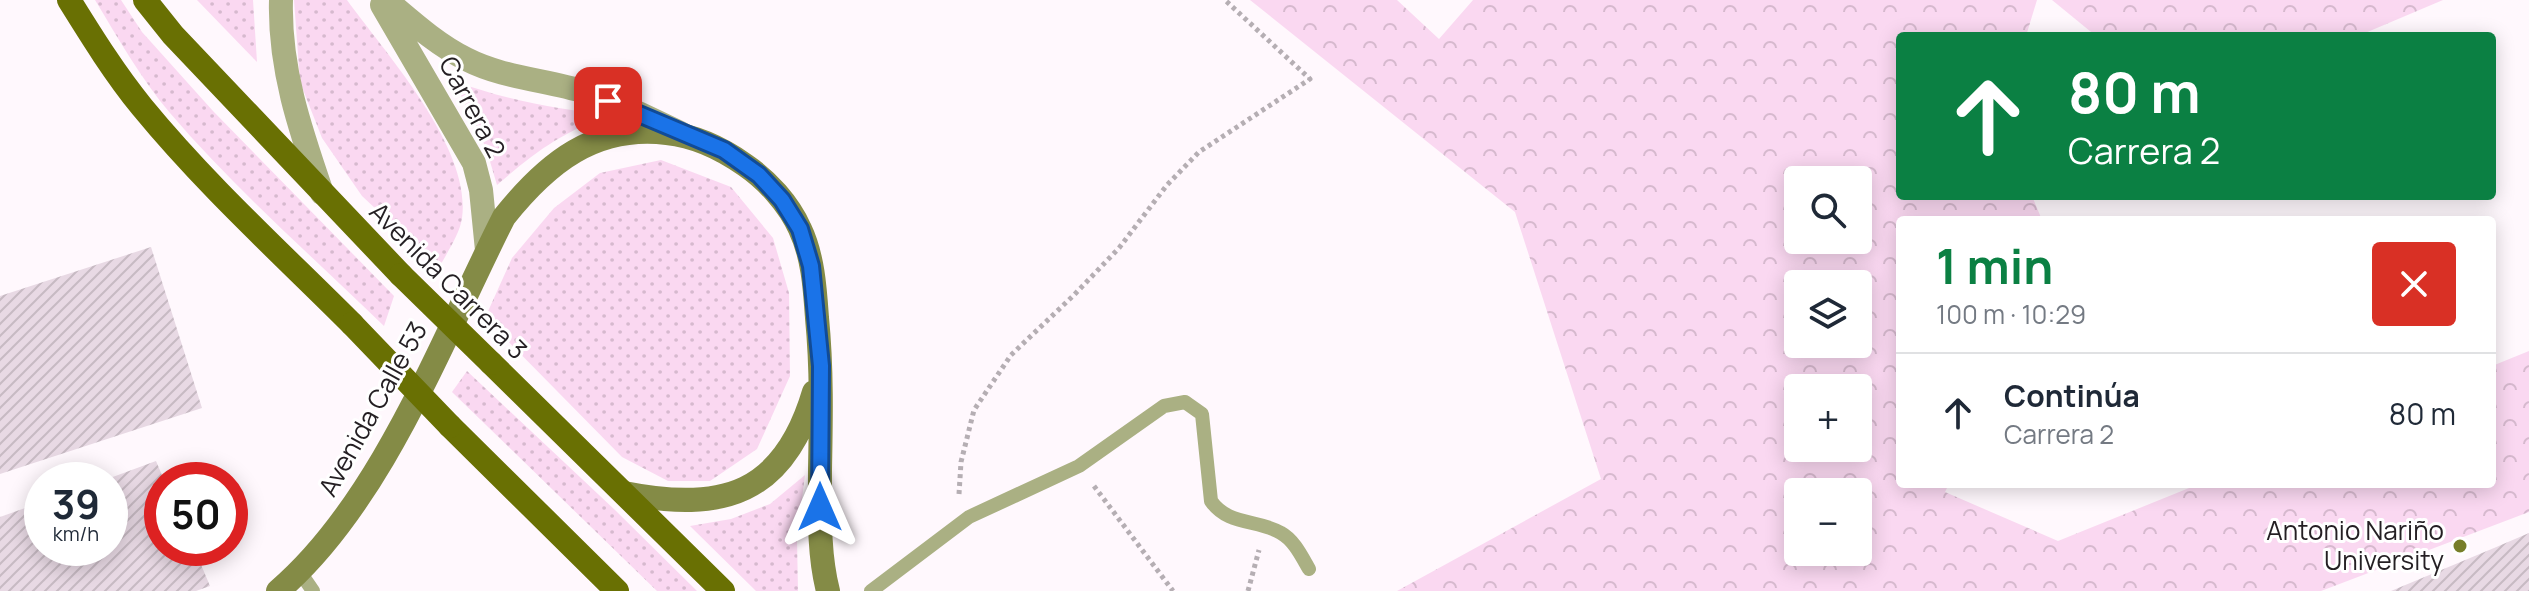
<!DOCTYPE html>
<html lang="es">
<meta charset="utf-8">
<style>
:root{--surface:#fff;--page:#f2f2f3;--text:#1f2937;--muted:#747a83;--line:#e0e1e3;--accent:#0b8043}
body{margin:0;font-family:Manrope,sans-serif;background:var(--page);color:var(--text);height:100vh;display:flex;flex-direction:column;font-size:30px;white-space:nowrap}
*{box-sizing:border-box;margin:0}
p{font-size:26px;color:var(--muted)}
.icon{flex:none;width:44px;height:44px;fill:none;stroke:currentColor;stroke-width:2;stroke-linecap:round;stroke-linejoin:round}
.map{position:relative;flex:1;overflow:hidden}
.panel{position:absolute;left:1896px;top:216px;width:600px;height:272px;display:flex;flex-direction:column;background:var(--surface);border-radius:8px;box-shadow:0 4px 20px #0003}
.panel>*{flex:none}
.guide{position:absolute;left:1896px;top:32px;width:600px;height:168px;border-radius:8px;box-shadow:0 4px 20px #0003;background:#0b8043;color:#fff;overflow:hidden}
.tools{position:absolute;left:1784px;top:166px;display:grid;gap:16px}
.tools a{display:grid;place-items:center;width:88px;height:88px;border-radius:8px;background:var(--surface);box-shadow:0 4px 20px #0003;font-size:40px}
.speed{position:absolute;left:24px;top:462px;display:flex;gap:16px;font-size:40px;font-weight:700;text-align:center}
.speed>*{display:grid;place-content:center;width:104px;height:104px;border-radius:50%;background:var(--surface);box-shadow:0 4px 20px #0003;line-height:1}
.speed small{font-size:20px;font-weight:400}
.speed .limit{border:12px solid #d22;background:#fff;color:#111}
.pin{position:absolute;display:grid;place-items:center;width:68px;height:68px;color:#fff;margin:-34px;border-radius:16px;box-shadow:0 4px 12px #0006}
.me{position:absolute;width:88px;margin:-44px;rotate:0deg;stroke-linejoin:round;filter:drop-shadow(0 0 6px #0008)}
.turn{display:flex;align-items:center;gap:28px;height:168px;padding:0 40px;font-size:36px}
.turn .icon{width:104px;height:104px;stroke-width:2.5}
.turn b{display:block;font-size:56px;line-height:68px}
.round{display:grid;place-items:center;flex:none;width:84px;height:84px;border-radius:8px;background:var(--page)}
.head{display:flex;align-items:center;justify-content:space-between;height:136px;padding:0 40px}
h1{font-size:48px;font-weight:700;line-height:60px;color:var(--accent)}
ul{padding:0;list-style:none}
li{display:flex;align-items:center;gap:24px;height:120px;padding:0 40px;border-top:2px solid var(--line)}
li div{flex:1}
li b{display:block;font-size:30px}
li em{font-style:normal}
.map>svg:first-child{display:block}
.grass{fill:url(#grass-dots)}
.forest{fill:url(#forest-crowns);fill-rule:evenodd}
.building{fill:url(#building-hatch)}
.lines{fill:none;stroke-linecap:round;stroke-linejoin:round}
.path{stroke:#b5aeb3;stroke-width:5;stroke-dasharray:4 4;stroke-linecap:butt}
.lane{stroke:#aab083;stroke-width:14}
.street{stroke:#aab083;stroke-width:24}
.secondary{stroke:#848b46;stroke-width:24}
.primary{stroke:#697003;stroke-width:24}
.primary-bridge{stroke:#697003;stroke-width:24}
.route-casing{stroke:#114b97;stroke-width:20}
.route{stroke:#1a73e8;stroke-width:14}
.poi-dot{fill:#777e29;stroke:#fff;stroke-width:3}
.labels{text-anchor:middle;stroke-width:6;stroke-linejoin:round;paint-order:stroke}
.street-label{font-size:26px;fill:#241f23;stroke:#fff}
.poi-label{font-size:26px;fill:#241f23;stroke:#fff;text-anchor:end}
</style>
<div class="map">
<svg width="2529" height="591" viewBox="0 0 2529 591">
<defs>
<pattern id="grass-dots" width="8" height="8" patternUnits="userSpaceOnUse" patternTransform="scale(2)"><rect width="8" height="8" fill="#fad8f1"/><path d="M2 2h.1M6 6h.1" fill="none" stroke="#d6b9ce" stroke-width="1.8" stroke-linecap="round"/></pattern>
<pattern id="forest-crowns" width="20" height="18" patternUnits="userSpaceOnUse" patternTransform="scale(2)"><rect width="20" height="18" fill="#fad8f1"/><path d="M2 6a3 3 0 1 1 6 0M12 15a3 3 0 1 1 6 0" fill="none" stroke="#d6b9ce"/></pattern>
<pattern id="building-hatch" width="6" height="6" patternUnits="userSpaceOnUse" patternTransform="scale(2)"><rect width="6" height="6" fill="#e8d9e4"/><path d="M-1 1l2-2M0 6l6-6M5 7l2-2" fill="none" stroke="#c7bac3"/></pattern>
</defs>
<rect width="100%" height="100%" fill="#fff8fd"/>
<path class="grass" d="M95,0H121L142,32L213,111L394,296L384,326C312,256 235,189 170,113C141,79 118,38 95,0Z
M197,0H253L257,62Z
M294,0H347C386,54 472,148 462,218C460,234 446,254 439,268L362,196L322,138L300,82Z
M454,81C506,100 556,109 611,115C563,131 534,153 497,185L486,148Z
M661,160L731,187L773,238L789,293L790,376L757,449L710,481H668L622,457L485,318L512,258L554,208L600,173Z
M467,371L615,510L697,591H657L452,392Z
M805,475L797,539L798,591H756L690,526L731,519L770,504Z"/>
<path class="forest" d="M1250,0H1397L1439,39L1473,0H2037L2026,36H1900V196H2032L2042,220H1900V484H1949L1945,492L2058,541L2199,484H2492V366L2529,351V512L2321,591H1397L1601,479L1515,212ZM1798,180H1858V240H1798ZM1798,284H1858V344H1798ZM1798,388H1858V448H1798ZM1798,492H1858V552H1798Z
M2052,0H2443L2358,36H2096Z"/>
<path class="building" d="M151,247L202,408L0,474V296Z
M156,461L164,480H162V548H194L210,586L196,591H0V517L42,502V548H110V478Z
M2529,533V591H2391L2494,548Z"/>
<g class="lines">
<path class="path" d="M1094,486L1173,591
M959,494L961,462L974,410L1011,355L1074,295L1119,248L1167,185L1199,152L1310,79L1225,0
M1248,591L1259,550"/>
<path class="lane" d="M300,572L313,591
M871,591L969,517L1079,466L1164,406L1185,402L1202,414L1211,501C1228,526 1258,519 1281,533C1294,540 1302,557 1309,569"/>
<path class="street" d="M281,0C279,68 300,129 322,193
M386,0C411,21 436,44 466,59C503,78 546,80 585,92C619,103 651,119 682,134
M382,5L474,163L481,190L487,250"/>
<path class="secondary" d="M624,493C723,513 784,494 814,392
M278,591C382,502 442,339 504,217C547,163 595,124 667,133C696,136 721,148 745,165C767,180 789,204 800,229C813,256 815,289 817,318C822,369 821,419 820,470C820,510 818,552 828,591"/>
<path class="primary" d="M69,0C92,37 115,74 142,107C206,185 281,253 352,324
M145,0L173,35L401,275
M491,363L723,591
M450,426L617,591"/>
<path class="primary-bridge" d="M401,275L491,363
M352,324L450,426"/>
</g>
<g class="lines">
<g class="route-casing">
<path id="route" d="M608,101L724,150L759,175L782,200L800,229L811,266L821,366L820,507"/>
</g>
<use href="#route" class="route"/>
</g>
<circle class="poi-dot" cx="2460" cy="546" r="8"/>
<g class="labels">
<g class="street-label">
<text transform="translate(472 107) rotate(62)" y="9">Carrera 2</text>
<text transform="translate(448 281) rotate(45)" y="9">Avenida Carrera 3</text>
<text transform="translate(373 409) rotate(-61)" y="9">Avenida Calle 53</text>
</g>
<g class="poi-label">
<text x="2444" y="540">Antonio Nariño<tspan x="2444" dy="30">University</tspan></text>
</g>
</g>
</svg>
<div class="tools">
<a><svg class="icon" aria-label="search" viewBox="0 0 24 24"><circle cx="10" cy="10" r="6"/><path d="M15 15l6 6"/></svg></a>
<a><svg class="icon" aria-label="layers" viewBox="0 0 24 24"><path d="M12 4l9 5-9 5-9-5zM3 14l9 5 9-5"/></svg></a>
<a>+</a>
<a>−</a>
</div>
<div class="speed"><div>39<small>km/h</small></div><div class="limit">50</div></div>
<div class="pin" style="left:608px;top:101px;background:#d93025"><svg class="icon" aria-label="arrive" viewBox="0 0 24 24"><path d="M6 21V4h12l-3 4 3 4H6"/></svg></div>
<svg class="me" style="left:820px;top:507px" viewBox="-20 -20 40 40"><path d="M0-17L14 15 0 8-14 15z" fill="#1a73e8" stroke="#fff" stroke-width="4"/></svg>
<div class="guide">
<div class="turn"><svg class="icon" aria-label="ahead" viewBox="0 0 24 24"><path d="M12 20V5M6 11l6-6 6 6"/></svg><div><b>80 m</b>Carrera 2</div></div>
</div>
<section class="panel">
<div class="head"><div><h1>1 min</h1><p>100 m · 10:29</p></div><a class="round" style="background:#d93025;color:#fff"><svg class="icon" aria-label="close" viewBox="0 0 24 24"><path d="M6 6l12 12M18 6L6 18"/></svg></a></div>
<ul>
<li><svg class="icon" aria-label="ahead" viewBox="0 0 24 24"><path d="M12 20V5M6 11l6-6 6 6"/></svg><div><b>Continúa</b><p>Carrera 2</p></div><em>80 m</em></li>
</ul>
</section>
</div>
